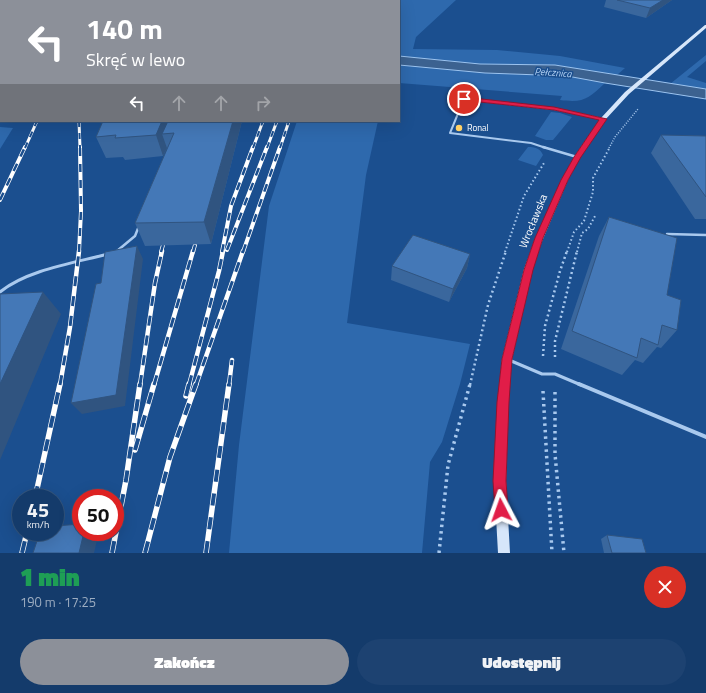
<!DOCTYPE html>
<html lang="pl">
<meta charset="utf-8">
<style>
:root{--surface:#143b6b;--page:#1d4271;--text:#f1f3f6;--muted:#9dadc1;--line:#33557e;--accent:#8c9099}
body{margin:0;font-family:"Titillium Web",sans-serif;background:var(--page);color:var(--text);height:100vh;display:flex;flex-direction:column;font-size:15px;white-space:nowrap}
*{box-sizing:border-box;margin:0}
p{font-size:13px;color:var(--muted)}
.icon{flex:none;width:22px;height:22px;fill:none;stroke:currentColor;stroke-width:2;stroke-linecap:round;stroke-linejoin:round}
.map{position:relative;height:553px;overflow:hidden}
.sheet{display:flex;flex-direction:column;background:var(--surface);flex:1}
.sheet>*{flex:none}
.banner{position:absolute;left:0px;top:0px;width:400px;height:122px;box-shadow:0 4px 16px #0002,0 0 0 1px var(--line);background:#8c9099;color:#fff;overflow:hidden}
.speed{position:absolute;left:12px;top:489px;display:flex;gap:8px;font-size:20px;font-weight:700;text-align:center}
.speed>*{display:grid;place-content:center;width:52px;height:52px;border-radius:50%;background:var(--surface);box-shadow:0 4px 16px #0002,0 0 0 1px var(--line);line-height:1}
.speed small{font-size:10px;font-weight:400}
.speed .limit{border:6px solid #d22;background:#fff;color:#111}
.pin{position:absolute;display:grid;place-items:center;width:34px;height:34px;color:#fff;margin:-17px;border:2px solid #fff;border-radius:50%;box-shadow:0 1px 4px #0007}
.me{position:absolute;width:44px;margin:-22px;rotate:356deg;stroke-linejoin:round;filter:drop-shadow(0 0 3px #0008)}
.turn{display:flex;align-items:center;gap:14px;height:84px;padding:0 20px;font-size:18px}
.turn .icon{width:52px;height:52px;stroke-width:2.5}
.turn b{display:block;font-size:28px;line-height:34px}
.lanes{display:flex;align-items:center;height:38px;padding:0 20px;background:#0003;justify-content:center;gap:20px;direction:ltr}
.lanes .off{opacity:.35}
.round{display:grid;place-items:center;flex:none;width:42px;height:42px;border-radius:21px;background:var(--page)}
.summary{display:flex;align-items:center;justify-content:space-between;height:68px;padding:0 20px}
h1{font-size:24px;font-weight:800;line-height:30px;color:#1e9e55}
.cta{display:flex;gap:8px;margin-top:auto;padding:8px 20px}
.cta a{flex:1;height:46px;border-radius:24px;background:var(--accent);color:#fff;font-size:16px;font-weight:800;line-height:46px;text-align:center}
.cta a+a{background:var(--page);color:var(--text)}
.map>svg:first-child{display:block}
.green{fill:#2e69ad}
.water{fill:#3c6290;stroke:#9cc4f0}
.lines{fill:none;stroke-linecap:round;stroke-linejoin:round}
.path-far3{stroke:#a9c9ee;stroke-width:1.5;stroke-dasharray:1 1.5;stroke-linecap:butt}
.path-far2{stroke:#a9c9ee;stroke-width:2;stroke-dasharray:1.5 2.5;stroke-linecap:butt}
.path-far1{stroke:#a9c9ee;stroke-width:2.5;stroke-dasharray:2 3;stroke-linecap:butt}
.path{stroke:#a9c9ee;stroke-width:3.5;stroke-dasharray:2.5 4;stroke-linecap:butt}
.service-far3{stroke:#a9c9ee;stroke-width:2}
.service-far2{stroke:#a9c9ee;stroke-width:2.5}
.service-far1{stroke:#a9c9ee;stroke-width:3}
.service{stroke:#a9c9ee;stroke-width:4}
.secondary{fill:#d6e6fa;fill-rule:evenodd}
.rail-far3-casing{stroke:#fff;stroke-width:3}
.rail-far2-casing{stroke:#fff;stroke-width:4}
.rail-far1-casing{stroke:#fff;stroke-width:4.5}
.rail-casing{stroke:#fff;stroke-width:5.5}
.rail-far3{stroke:#1b4f8f;stroke-width:2;stroke-dasharray:6;stroke-linecap:butt}
.rail-far2{stroke:#1b4f8f;stroke-width:2.5;stroke-dasharray:8;stroke-linecap:butt}
.rail-far1{stroke:#1b4f8f;stroke-width:3;stroke-dasharray:10;stroke-linecap:butt}
.rail{stroke:#1b4f8f;stroke-width:4;stroke-dasharray:12;stroke-linecap:butt}
.wall{fill:#3a679d}
.shaded-wall{fill:#305480}
.building{fill:#4478b7;stroke:#305480}
.route{fill:#e11d48;stroke:#92132f}
.poi-dot{fill:#ffd166;stroke:#1b4f8f;stroke-width:1.5}
.labels{text-anchor:middle;stroke-width:3;stroke-linejoin:round;paint-order:stroke}
.far-poi-label{font-size:9px;fill:#fff;stroke:#1b4f8f;text-anchor:start}
.far-water-label{font-size:10px;font-style:italic;fill:#b5d3f5;stroke:#1b4f8f}
.street-label{font-size:11px;fill:#fff;stroke:#1b4f8f}
</style>
<div class="map">
<svg width="706" height="553" viewBox="0 0 706 553">
<rect width="100%" height="100%" fill="#1b4f8f"/>
<path class="green" d="M392,0H456L416,37L413,49L497,50L560,56L625,68L617,75L555,65L480,64L399,56V1H390Z
M706,55V61L687,77L706,83V89L670,84Z
M399,65L485,73L567,76L605,83C588,99 584,103 560,100L562,96L399,83Z
M551,112L560,113L572,117L553,140H546L535,136Z
M297,121H378L366,175L347,323L470,344L460,384L442,442L430,462L422,553H229L239,445L269,206Z
M0,127L13,128L0,149Z
M528,147C535,147 540,148 543,155L536,166L518,160Z"/>
<path class="water" d="M399,56L480,64L555,65L706,89V99L605,83L567,76L485,73L399,65Z"/>
<g class="lines">
<path class="path-far3" d="M609,148L615,137L638,109"/>
<path class="path-far2" d="M505,252L524,196L544,163
M567,252L574,232L584,221L593,192V178L610,147
M577,252L582,233L588,229L595,216"/>
<path class="path-far1" d="M543,356L545,326L560,271L567,251
M555,357V341L577,251
M470,385L488,305L506,251"/>
<path class="path" d="M543,391L552,553
M555,392V454L564,553
M439,553L448,465L470,384"/>
<path class="service-far3" d="M546,148L531,143L450,133L464,99L554,109L603,119"/>
<path class="service-far2" d="M543,147L577,157
M667,234L706,235
M117,251L135,236L139,226"/>
<path class="service-far1" d="M0,292C27,270 74,263 108,254
M509,360L542,374H555L581,385"/>
<path class="service" d="M579,384L706,437"/>
<path class="secondary" d="M705,25H706V28L629,94L605,120L580,157L568,180L543,239L532,269L512,359L508,402L506,481L510,553H498L494,481L498,402L502,359L524,269L535,239L562,180L574,157L601,118L625,92Z"/>
<g class="rail-far3-casing">
<path id="rail-far3" d="M79,121L80,148
M25,148L37,121
M253,148L263,121
M267,148L277,121
M280,148L289,121"/>
</g>
<g class="rail-far2-casing">
<path id="rail-far2" d="M0,200L25,147
M227,250L267,147
M79,252L81,211L80,147
M161,252L163,245
M193,252L195,245
M222,252L231,206L253,147
M243,252L280,147"/>
</g>
<g class="rail-far1-casing">
<path id="rail-far1" d="M60,385L70,327L79,251
M140,385L155,283L162,251
M154,385L193,251
M189,385L219,271L223,251
M196,385L243,251
M229,385L232,360"/>
</g>
<g class="rail-casing">
<path id="rail" d="M186,396L189,384
M135,450L154,384
M35,498L60,384
M22,553L27,532
M112,553L126,480L140,384
M145,553L170,457L196,384
M206,553L229,384"/>
</g>
<use href="#rail-far3" class="rail-far3"/>
<use href="#rail-far2" class="rail-far2"/>
<use href="#rail-far1" class="rail-far1"/>
<use href="#rail" class="rail"/>
</g>
<path class="wall" d="M606,0H672L646,18L604,7Z
M242,121L211,244L145,246L135,223L167,149V148L163,156L125,160L123,157L106,158L96,137Z
M661,135L706,136V219H695L651,153Z
M609,217L667,295L677,330L661,348L657,347L643,363L635,360L622,375L561,349L599,236Z
M470,254L467,268L449,302L391,280L392,266Z
M607,535L646,553H604L601,539Z"/>
<path class="shaded-wall" d="M62,0H68V1H62Z
M663,0H672L646,18L650,8Z
M0,6H1V21H0Z
M162,121H177L162,134L167,148L163,156L156,135Z
M233,121H242L211,244L204,222Z
M137,246L143,259L125,406L82,414L71,403Z
M470,254L467,268L449,302L453,289Z
M43,292L61,314L0,460V384Z
M84,532H99L94,553H79Z"/>
<path class="building" d="M0,0H62V1H1V6H0Z
M617,0H663L650,8Z
M103,121H162L156,135L115,138L116,135L96,137Z
M168,121H233L204,222L135,223L174,133L162,134Z
M661,135L706,136V197Z
M609,217L677,238L667,295L681,300L677,330L662,325L658,345L641,338L637,358L572,331Z
M413,235L470,254L453,289L392,266Z
M137,246L116,395L71,403L96,284L101,283L105,252Z
M43,292L0,384V294Z
M81,524V532H84L79,553H33L40,532H55V526Z
M607,535L642,539L646,553H612Z"/>
<path class="route" d="M464,97L554,107L607,119L581,157L568,180L543,238L533,270L512,359L509,402L506,481L508,510L506,515L501,517L497,515L495,510L493,481L497,402L502,359L524,270L535,238L561,180L574,157L599,120L554,110L461,100V98Z"/>
<circle class="poi-dot" cx="459" cy="128" r="4"/>
<g class="labels">
<g class="far-poi-label">
<text x="467" y="131">Ronal</text>
</g>
<g class="far-water-label">
<text transform="translate(553 72) rotate(4)" y="4">Pełcznica</text>
</g>
<g class="street-label">
<text transform="translate(533 221) rotate(-68)" y="4">Wrocławska</text>
</g>
</g>
</svg>
<div class="speed"><div>45<small>km/h</small></div><div class="limit">50</div></div>
<div class="pin" style="left:464px;top:99px;background:#d93025"><svg class="icon" aria-label="arrive" viewBox="0 0 24 24"><path d="M6 21V4h12l-3 4 3 4H6"/></svg></div>
<svg class="me" style="left:501px;top:510px" viewBox="-20 -20 40 40"><path d="M0-17L14 15 0 8-14 15z" fill="#e11d48" stroke="#fff" stroke-width="4"/></svg>
<div class="banner">
<div class="turn"><svg class="icon" aria-label="left" viewBox="0 0 24 24"><path d="M17 20v-9H6M10 6l-5 5 5 5"/></svg><div><b>140 m</b>Skręć w lewo</div></div>
<div class="lanes"><svg class="icon" aria-label="left" viewBox="0 0 24 24"><path d="M17 20v-9H6M10 6l-5 5 5 5"/></svg><svg class="icon off" aria-label="ahead" viewBox="0 0 24 24"><path d="M12 20V5M6 11l6-6 6 6"/></svg><svg class="icon off" aria-label="ahead" viewBox="0 0 24 24"><path d="M12 20V5M6 11l6-6 6 6"/></svg><svg class="icon off" aria-label="right" viewBox="0 0 24 24"><path d="M7 20v-9h11M14 6l5 5-5 5"/></svg></div>
</div>
</div>
<section class="sheet">
<div class="summary"><div><h1>1 min</h1><p>190 m · 17:25</p></div><a class="round" style="background:#d93025;color:#fff"><svg class="icon" aria-label="close" viewBox="0 0 24 24"><path d="M6 6l12 12M18 6L6 18"/></svg></a></div>
<div class="cta"><a>Zakończ</a><a>Udostępnij</a></div>
</section>
